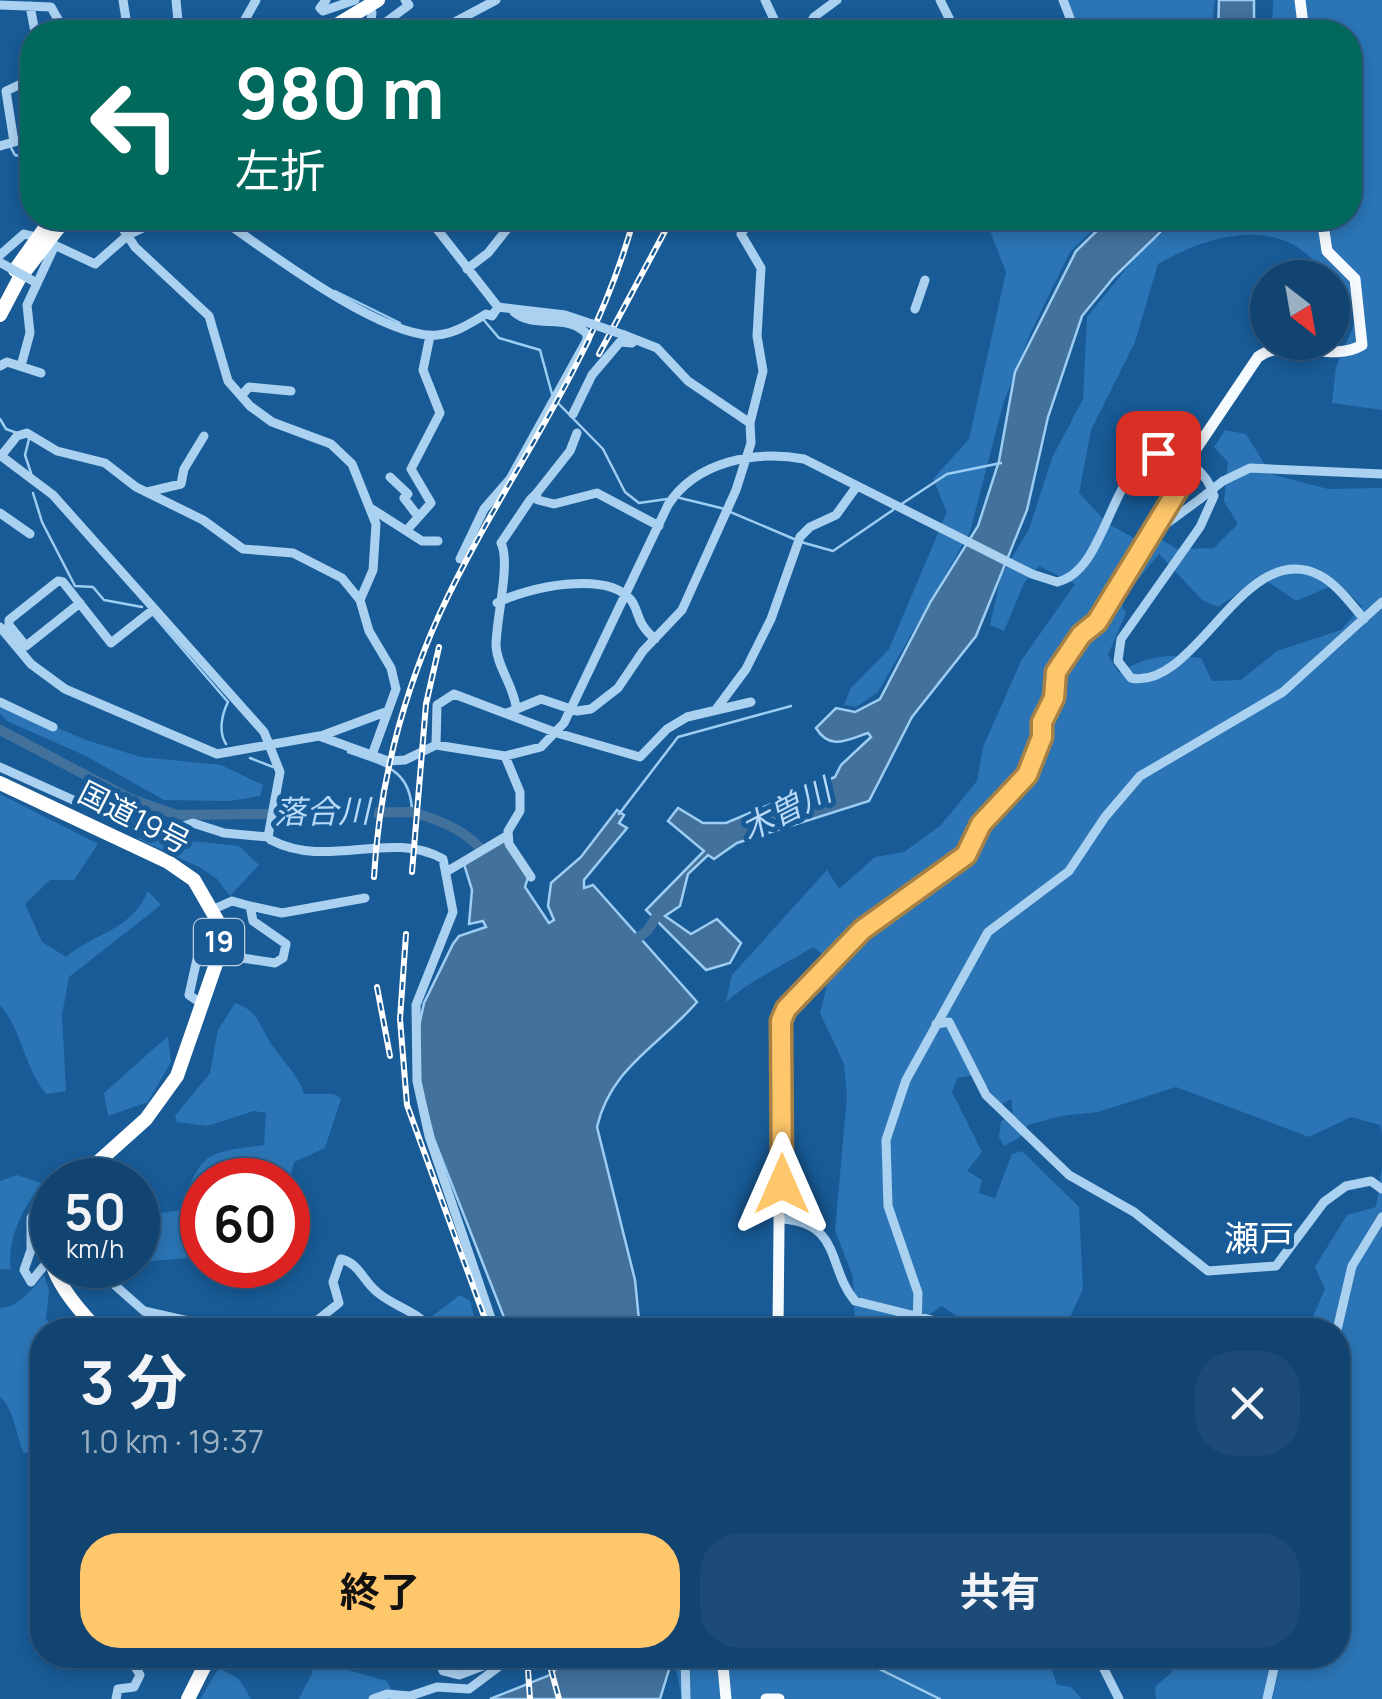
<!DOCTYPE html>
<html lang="ja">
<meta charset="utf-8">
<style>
:root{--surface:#124471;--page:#1b4b76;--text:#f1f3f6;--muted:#9cb0c3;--line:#315c84;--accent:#ffc76b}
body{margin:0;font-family:Manrope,"Noto Sans JP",sans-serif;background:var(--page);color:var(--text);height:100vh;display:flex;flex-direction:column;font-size:38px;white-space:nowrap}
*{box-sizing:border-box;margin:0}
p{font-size:32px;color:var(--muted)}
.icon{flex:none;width:55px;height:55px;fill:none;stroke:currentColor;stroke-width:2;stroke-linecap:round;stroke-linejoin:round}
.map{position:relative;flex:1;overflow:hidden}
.panel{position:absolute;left:30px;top:1318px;width:1320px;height:350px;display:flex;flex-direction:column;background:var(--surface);border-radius:40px;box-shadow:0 5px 15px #0003,0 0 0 2px var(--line)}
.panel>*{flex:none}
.banner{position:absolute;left:20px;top:20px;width:1342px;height:210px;border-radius:40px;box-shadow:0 5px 15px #0003,0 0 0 2px var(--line);background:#00695c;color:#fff;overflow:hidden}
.needle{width:65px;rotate:149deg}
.fabs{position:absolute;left:1250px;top:260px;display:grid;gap:20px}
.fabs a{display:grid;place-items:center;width:100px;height:100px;border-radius:50%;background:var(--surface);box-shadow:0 5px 15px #0003,0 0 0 2px var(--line);font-size:50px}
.speed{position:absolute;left:30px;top:1158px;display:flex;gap:20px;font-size:50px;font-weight:700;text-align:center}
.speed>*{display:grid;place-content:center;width:130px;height:130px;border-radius:50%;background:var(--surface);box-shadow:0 5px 15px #0003,0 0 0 2px var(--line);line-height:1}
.speed small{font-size:25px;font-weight:400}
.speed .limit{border:15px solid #d22;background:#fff;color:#111}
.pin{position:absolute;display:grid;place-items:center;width:85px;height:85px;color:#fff;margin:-42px;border-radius:20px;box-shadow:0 5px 15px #0006}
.me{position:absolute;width:110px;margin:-55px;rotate:0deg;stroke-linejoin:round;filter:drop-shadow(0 0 8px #0008)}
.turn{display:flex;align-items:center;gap:35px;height:210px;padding:0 50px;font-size:45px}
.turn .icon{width:130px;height:130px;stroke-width:2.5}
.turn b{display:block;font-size:70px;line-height:85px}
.round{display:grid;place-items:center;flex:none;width:105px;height:105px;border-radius:40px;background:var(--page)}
.headline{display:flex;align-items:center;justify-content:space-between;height:170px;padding:0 50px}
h1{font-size:60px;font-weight:700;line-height:75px}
.cta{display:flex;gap:20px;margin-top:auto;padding:20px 50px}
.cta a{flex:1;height:115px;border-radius:40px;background:var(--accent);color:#111;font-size:40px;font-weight:700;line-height:115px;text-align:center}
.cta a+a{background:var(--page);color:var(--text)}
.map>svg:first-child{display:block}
.green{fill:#2b75b6;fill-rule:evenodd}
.water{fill:#42719c;stroke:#9ecdf3;stroke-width:2.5}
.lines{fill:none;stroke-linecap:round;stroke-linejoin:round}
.stream{stroke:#9ecdf3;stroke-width:2.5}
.river{stroke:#42719c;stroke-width:10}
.minor{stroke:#abd1f1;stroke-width:9}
.major{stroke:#f5faff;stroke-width:11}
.highway{stroke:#fff;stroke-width:14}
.rail-casing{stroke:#fff;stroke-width:6}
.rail{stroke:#185b97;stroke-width:2.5;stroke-dasharray:8;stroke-linecap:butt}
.minor-bridge{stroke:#abd1f1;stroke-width:9}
.route-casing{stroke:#a68146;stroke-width:25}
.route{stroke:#ffc76b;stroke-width:18}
.labels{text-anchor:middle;stroke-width:10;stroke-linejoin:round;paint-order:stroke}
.shield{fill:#185b97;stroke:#bacee0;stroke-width:2.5}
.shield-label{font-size:28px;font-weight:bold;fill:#fff}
.street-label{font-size:30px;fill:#fff;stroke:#185b97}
.water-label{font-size:32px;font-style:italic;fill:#b8daf8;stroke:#185b97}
.quarter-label{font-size:35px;fill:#fff;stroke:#185b97}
</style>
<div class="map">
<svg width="1382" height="1699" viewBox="0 0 1382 1699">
<rect width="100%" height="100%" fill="#185b97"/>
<path class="green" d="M1066,0H1215L1211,32H1070L1077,24Z
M1273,0H1382V410L1332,403L1336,367L1361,308C1336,289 1325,267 1300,249C1258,220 1197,241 1158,264L1135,342L1091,430L1079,493L1107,523L1148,546L1162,540L1177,549L1214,548L1238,524L1224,501L1228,462L1214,447L1225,430L1246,434L1271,474L1328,489L1382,488V1134L1380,1125L1351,1117L1309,1137L1176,1087L1098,1112L1061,1116L1028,1125L1019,1138L1004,1146L999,1137L1001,1121L1013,1113L1011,1099L1001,1105L977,1075L957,1078L952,1092L982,1152L967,1171L982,1180L979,1193L995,1198L1012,1154L1022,1151L1079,1207L1083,1289L1064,1330H976L942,1306L905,1330H855L853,1277L835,1230L847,1096L844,1064L820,1013L833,962L813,947C783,966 752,979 726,1002L732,975L827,870L839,889L875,857L904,852L940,826L977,781L983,747L1021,661L1075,584L1039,566L1024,583L1004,631L990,625L1001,576L1029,529L1052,458L1083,399L1087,317L1143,248L1183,218H1350V32H1272ZM1159,554L1202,600L1218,607L1261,577L1296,601L1338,583L1362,606L1341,630L1277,651L1241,680L1212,681L1201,658C1168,654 1147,655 1119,673L1108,655L1126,613L1120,601Z
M985,218H1105L1070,252L1030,334L1003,404L970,532L878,692L856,707L844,705L851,688L889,649L947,512L933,479L969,439L1006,272Z
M4,705L86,740L141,757L221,765L263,785L260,796L229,801L164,800L86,756L7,721L0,714V706Z
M0,794L98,844L74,880H50L25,904L42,942L66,957C94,933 131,931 148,891L161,905L69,977L62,1015L66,1091L46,1094C24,1067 23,1032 0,1005Z
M143,836L239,846L259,865L230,896L217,879L201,868L138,839Z
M235,1003C260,1011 259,1027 272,1045C284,1063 297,1073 304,1094H334L341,1099L325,1148L294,1162L288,1188V1180H202V1257L138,1262V1184L160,1213L181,1210C201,1152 204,1153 264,1145L266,1113L254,1111L207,1126L177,1122L175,1116L210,1073L218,1030Z
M168,1036L171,1062L148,1102L108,1116L104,1093Z
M1382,1167V1699H1156L1155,1687L1172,1672L1168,1655H1338V1330H1307L1325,1289L1315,1267L1347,1215L1376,1207Z
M17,1175L41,1183C24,1209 6,1238 11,1270L0,1269V1181Z
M44,1275L49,1290L46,1319L55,1330H42V1381L32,1416L39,1429V1450L24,1453C16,1436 14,1408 0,1397V1308C18,1308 33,1288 44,1275Z
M460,1295L470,1301L478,1330H437L431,1317Z
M673,1655H1061L1050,1664L1057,1685L1071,1687L1082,1699H682Z
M312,1660L387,1681L396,1699H299L312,1673Z
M219,1668L239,1679L251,1699H200Z"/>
<path class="water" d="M1219,0H1254V32H1218Z
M1110,218H1175L1114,277L1082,316L1048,417L1027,510L976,636L912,717L869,801L737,843L714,859L708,855L688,874L680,906L665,916L691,934L717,919L741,943L730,963L706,970L646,910L704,851L668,821L678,808L703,823H726L835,777L841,765L871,737L868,733C847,740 830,751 816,728L836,708L855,712L880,699L931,601L978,526L999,461L1015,372L1076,251Z
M617,810L624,815L619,823L627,828L584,880V888L593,885L697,1002C659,1046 611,1067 597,1127L635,1280L640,1330H509L434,1139L420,1084L418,1031L424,1003L453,944L459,936L486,927L483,921L469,924L472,890L464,864L506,839L528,877L525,887L549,923L554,920L548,906L551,883L581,857Z
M571,1655H673V1656L660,1699H490L550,1675Z"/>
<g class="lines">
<path class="stream" d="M10,146L15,155L32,159
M335,291L400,323
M482,318L499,338L540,350L552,394
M556,401L603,449L625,492L639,503L667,499
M0,419L6,429L17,433
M29,439L25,455L31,473
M33,493L42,522L75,586L93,587L104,600L142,607
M680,498L721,508L794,539
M900,505L947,474L1001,463
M801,542L833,551L893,510
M154,616L228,702C222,714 218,732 226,744
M348,752C383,765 411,768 412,812
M250,758L273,767
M619,814L678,737L791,706
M851,1655L940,1699"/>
<path class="river" d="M0,730L131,799L177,815L412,812C438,819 469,832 485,854
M630,944L648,930L661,909"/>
<path class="minor" d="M123,0L128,32
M176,0L179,32
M326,0L320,8L323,11L355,0
M765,0L780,32
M940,0L956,32
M1063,0L1073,26L1071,32
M0,5L51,7L65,32
M30,6L35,32
M62,28L101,32
M238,32L256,0
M369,32L372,13
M397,32L386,22L409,5L405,0
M436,32L496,0
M784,32L807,29
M805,32L814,17L837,0
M14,142L6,91L32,79
M0,146L32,137
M116,218L135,247L209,316L228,381L250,406L272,422L331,444L352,464L376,524L373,570L360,600
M220,218C264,249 384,340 437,335C454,334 471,323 486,314L492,316L498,307
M420,218L437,229L498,307L565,315L592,324
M46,241L95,264L128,235L164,218
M0,255L24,234L36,237
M467,269L488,253L515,219L538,218
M915,309L925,280
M624,335L657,348L688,381L750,423
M0,366L7,362L41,373
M21,366L30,333L27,305L55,245
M241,396L249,387L291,391
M573,414L592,375L620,342L632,343
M0,455L53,495L264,732L280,772L268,837L271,840C328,870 390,829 443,859L453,912L416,1005L417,1081L429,1136L495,1330
M1,456L17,436L27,433L57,451L105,463L136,487L203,520L243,549L293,553L342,578L360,600L369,631L391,668L396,689L372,755
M390,477L408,494L404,498L417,515
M1223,481L1250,468L1382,474
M147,492L181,484L184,469L204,436
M536,494L570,451L577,433
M372,509L422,541H438
M0,513L30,534
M406,531L431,503L411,469L440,413L423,370L430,336
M1154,533L1200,499
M460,559L484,509L510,479L587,340V334C567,312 535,330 514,312
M80,603L26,646L9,625V620L58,581L63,582L111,643L154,609
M497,603C527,587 607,570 631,600C640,612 635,622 655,639
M0,627L31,664L65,689L217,754L319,736L388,761L405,760L436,745L505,756L541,747L564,723L668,505C696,461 756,450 804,459L1032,574L1057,582C1107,571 1109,468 1158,453C1184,455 1207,471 1214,496L1200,527L1121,639L1118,661L1131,678C1196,691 1244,537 1319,575C1337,584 1351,604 1364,619
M0,702L53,727
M516,706C512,683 497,666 496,646C496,619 511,562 501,543L530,500L536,494L538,500L554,504L597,493L659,526
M717,708L746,669L771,619L800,537L810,527L836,515L857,486
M507,713L541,699L577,711L591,709L618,688L643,651L682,610L736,490L751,443L750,423L763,371L757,336L761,268L741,234L752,218
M321,736L388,711
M436,745L437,705L454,694L557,733L640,757L667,729L687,717L751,702
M505,756L520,792V811L508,831L509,844L531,877
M0,767L131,826L162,832L193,823L224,833L268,837
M446,872L508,835
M250,906L282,913L365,898
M214,909L232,901L250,906L253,921L286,944L283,958L275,963L242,958
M202,1004L189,995L199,950L204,951
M936,1024L949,1022L986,1095L1069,1175L1134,1212L1208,1271L1276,1266L1324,1202L1346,1186L1371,1181L1382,1189
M61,1180H63
M782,1219C842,1223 827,1268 855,1301L936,1321L952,1330
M92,1265L144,1311L228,1330
M43,1267L31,1282L24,1270L31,1250V1218L52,1186
M305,1330L339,1303L333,1282L341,1259C359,1263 363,1281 377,1292C394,1307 417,1310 431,1330
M917,1330L918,1293L888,1206L886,1140L906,1080L988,932L1069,871L1105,817L1140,776L1283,692L1382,602
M1337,1330L1352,1266L1382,1217
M446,1655L439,1658L443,1671L459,1675L504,1658
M685,1655L686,1699
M1097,1655L1119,1699
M116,1699L118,1689L134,1687L140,1675L128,1655
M373,1699L387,1694L410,1696L437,1687L469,1689L514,1655
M1267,1699L1277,1655"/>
<path class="major" d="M1300,0L1304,32
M778,1330L781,1021L786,1009L862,930L966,855L981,824L1027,775L1042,737L1041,722L1054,698L1056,672L1102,614L1182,483L1192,455L1258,357C1287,335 1330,364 1362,345L1355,279L1327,251L1322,218
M722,1655L726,1699
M766,1699H779"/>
<path class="highway" d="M325,32L378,0
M15,270L52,218
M0,315L19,279L66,218
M0,783L168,862L194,880L217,920L218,958L177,1076L146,1119L78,1180
M52,1213C37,1261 67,1298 98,1330
M188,1699L210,1655"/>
<g class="rail-casing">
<path id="rail" d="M599,354L672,218
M412,872L426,704L439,647
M374,877C379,786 402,697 440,613C505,473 592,373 634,218
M406,934L400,1019L407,1105L489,1330
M377,987L390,1056
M527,1655L530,1699
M547,1655L559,1699"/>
</g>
<use href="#rail" class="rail"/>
<path class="minor-bridge" d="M1,263L35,282
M592,324L624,335
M1200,499L1223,481
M204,951L242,958"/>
</g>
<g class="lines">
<g class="route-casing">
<path id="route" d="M782,1184L781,1021L786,1009L862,930L966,855L981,824L1027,775L1042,737V722L1054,698L1056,672L1081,635L1097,622L1182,483L1188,463L1158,453"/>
</g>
<use href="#route" class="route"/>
</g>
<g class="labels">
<rect class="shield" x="194" y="919" width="50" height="46" rx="8"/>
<g class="shield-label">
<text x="219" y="952">19</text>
</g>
<g class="street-label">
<text transform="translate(134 818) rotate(27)" y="10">国道19号</text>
</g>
<g class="water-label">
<text transform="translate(786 810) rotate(-27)" y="11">木曽川</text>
<text transform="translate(322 812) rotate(-1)" y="11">落合川</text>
</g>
<g class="quarter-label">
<text x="1259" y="1251">瀬戸</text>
</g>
</g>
</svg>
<div class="fabs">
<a><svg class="needle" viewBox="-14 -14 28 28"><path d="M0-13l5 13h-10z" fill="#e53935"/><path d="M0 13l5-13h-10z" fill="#9cb0c3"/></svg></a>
</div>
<div class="speed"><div>50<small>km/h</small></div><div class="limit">60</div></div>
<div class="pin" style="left:1158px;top:453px;background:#d93025"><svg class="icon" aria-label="arrive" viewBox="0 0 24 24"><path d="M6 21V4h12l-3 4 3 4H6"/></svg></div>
<svg class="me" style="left:782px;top:1184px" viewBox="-20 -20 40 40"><path d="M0-17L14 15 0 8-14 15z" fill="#ffc76b" stroke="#fff" stroke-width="4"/></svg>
<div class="banner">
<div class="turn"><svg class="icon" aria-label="left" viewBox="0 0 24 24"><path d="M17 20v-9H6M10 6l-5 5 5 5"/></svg><div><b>980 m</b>左折</div></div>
</div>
<section class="panel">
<div class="headline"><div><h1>3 分</h1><p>1.0 km · 19:37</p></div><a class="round"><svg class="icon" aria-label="close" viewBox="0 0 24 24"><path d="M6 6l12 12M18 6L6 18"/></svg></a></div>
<div class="cta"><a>終了</a><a>共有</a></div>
</section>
</div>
